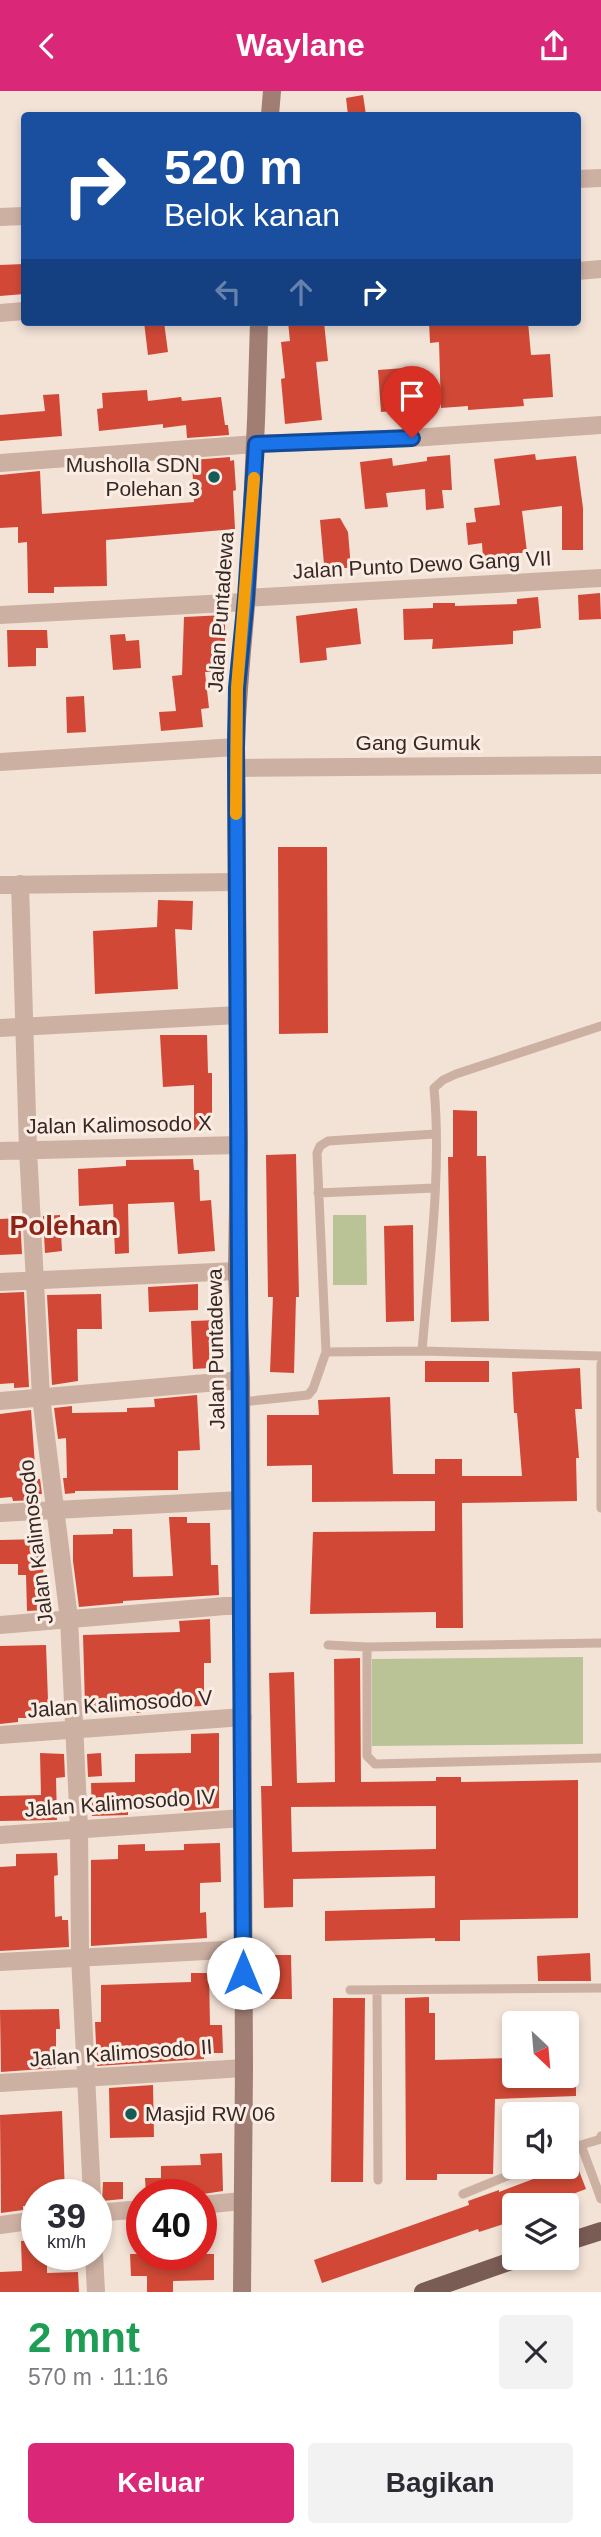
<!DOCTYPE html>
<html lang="id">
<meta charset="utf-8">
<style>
:root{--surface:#fff;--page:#f2f2f3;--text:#2b2b33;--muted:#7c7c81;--accent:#db2777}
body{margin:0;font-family:Arial,sans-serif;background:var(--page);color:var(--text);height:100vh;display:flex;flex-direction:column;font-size:26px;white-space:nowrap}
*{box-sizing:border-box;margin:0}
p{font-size:23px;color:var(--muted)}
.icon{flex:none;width:38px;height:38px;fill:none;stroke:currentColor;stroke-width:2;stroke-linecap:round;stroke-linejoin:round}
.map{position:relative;height:2201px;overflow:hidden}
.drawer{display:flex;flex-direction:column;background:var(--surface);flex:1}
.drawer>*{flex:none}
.hud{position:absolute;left:21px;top:21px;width:560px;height:214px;border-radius:7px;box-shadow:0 4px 10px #0003;background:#1a4fa0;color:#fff;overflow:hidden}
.needle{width:46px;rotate:154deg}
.fabs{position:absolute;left:502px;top:1920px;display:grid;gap:14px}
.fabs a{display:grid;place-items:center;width:77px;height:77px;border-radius:7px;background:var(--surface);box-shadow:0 4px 10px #0003;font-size:35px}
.speed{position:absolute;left:21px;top:2088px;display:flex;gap:14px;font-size:35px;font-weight:700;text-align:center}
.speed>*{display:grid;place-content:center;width:91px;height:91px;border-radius:50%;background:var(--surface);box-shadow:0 4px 10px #0003;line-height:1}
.speed small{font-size:18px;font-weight:400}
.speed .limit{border:10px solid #d22;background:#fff;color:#111}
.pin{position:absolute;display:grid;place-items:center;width:60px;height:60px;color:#fff;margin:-72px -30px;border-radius:50% 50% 50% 0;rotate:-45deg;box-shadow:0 0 7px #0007}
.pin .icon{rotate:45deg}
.me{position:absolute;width:77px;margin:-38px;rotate:0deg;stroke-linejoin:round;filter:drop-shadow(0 0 5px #0008)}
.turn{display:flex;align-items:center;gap:24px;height:147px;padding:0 28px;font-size:32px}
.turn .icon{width:91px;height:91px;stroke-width:2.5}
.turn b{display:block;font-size:49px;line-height:60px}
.lanes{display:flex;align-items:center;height:66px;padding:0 28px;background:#0003;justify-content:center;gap:35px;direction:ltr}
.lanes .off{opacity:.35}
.round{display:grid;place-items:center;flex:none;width:74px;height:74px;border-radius:7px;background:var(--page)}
.overview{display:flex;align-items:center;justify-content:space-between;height:119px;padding:0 28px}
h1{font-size:42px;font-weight:600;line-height:52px;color:#1e9e55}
.button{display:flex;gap:14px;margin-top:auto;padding:14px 28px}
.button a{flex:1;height:80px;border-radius:7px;background:var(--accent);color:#fff;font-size:28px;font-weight:600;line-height:80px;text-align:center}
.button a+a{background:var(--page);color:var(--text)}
header{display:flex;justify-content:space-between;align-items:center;height:91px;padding:0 28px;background:var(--accent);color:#fff;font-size:32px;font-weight:600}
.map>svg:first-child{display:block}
.green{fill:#b9c395}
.building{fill:#d14936;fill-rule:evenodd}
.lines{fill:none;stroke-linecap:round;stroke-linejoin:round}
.lane{stroke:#ccb0a2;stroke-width:9}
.street{stroke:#ccb0a2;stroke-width:18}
.secondary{stroke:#a07e73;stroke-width:18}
.primary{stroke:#795c54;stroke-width:18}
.route-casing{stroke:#114b97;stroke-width:18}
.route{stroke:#1a73e8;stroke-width:12}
.slow{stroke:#f59e0b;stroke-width:12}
.poi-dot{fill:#175b57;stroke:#fbede3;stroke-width:2.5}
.labels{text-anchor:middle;stroke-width:6;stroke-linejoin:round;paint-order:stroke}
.poi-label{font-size:21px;fill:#362825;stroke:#fbede3;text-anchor:end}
.street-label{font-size:21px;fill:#362825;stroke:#fbede3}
.district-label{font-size:28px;font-weight:bold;fill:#8c2417;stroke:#fbede3}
</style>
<header><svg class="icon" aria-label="back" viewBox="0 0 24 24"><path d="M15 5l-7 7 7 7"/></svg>Waylane<svg class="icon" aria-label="share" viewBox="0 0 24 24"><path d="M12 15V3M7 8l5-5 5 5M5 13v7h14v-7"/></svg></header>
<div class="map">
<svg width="601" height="2201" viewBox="0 0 601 2201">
<rect width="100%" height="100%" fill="#f3e2d6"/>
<path class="green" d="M333,1124H366L367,1194H333Z
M583,1566V1653L372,1655V1568Z"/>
<path class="building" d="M363,4L366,24H348L346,7Z
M24,173V203L0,205V174Z
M144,231H164L168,261L148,264Z
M288,231H324L328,270L316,271L322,329L285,333L281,288L285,287L281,251L290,250Z
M429,231H528L531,264L550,263L553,306L523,308L524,315L468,319V315L441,317L439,251L430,252Z
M404,277L407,319L381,321L378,279Z
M147,299L148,310L181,306L182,310L221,306L225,334H228L229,344L187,347L186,334L163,337V333L99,340L97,318L103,317L102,302Z
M59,303L62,345L0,350V324L45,320L43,304Z
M535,363L536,369L576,365L583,417V459H562V415L522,420L527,461L509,464L511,475L495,477L494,465L483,467L482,452L468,454L466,432L476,431L474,417L500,414L494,368Z
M450,364L452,399H442L444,417L426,419L425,398L386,402L388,416L365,418L360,371L392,367L393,375L427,370V366Z
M230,366V370L234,369L236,399L233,400L235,438L106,449L107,495L54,496V502H28L27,451L18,452V436L0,437V384L40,380L42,423L194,411L192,369Z
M340,427L348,441L351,477H343V483L325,484L320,429Z
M600,502L601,528L579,529L578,504Z
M538,506L541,537L513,540V553L432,558L433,548L404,549L403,518L433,517V512H455V515L517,513V508Z
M357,517L361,553L326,557L327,569L300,572L296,525Z
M225,524V581H205L209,617L201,618L203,636L161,640L159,621L176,620L172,585L182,584L184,526Z
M7,539H47L48,557H36V575L8,576Z
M125,543L126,550L139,549L141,577L113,579L110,544Z
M84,605L86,641L67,642L66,606Z
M278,756H327L328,942L279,943Z
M158,809L193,810L192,839L175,838L178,898L95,903L93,840L157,836Z
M160,944H207L208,982H212V1025H210L209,1039H194V994L163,996Z
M453,1019L477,1020V1065H486L489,1230L451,1231L448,1066H453Z
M296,1063L299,1206H296L294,1282L270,1281L273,1206H268L266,1064Z
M193,1068L194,1079H199L200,1110L211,1109L215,1160L178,1163L174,1111L128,1113L129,1162L115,1163L113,1113L79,1115L78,1078L126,1075V1069Z
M60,1124L62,1160L45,1162L43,1125Z
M20,1127L22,1163L0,1164V1128Z
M413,1134L414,1230L386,1231L384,1135Z
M198,1193V1219L149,1221L148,1196Z
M24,1201L29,1296L14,1297V1292L0,1293V1202Z
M101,1203L102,1238H77L78,1290L52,1294L47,1204Z
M219,1229L220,1251L209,1252L210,1277L193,1278L191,1230Z
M425,1270H489V1291H425Z
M580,1277L582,1318H575L579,1367H576L577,1410L462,1412L463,1537H436V1521L310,1523L313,1441L435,1440V1410L312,1411V1374L267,1375V1324H319L318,1309L390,1306L393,1383H435V1368H462V1385H522L517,1322H514L512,1281Z
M197,1304L200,1359L178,1360V1399L75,1400V1402L65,1403L63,1387H67L66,1347L58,1348L54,1317L72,1315V1322L127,1321V1317L155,1316L154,1308Z
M31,1319L36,1388H40L42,1403H36V1409L13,1410L12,1406L0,1407V1323Z
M169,1426H187V1432H210L211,1474H218L219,1504L123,1510V1512L79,1516L73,1470V1444L113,1443V1438H132L133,1486L173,1485Z
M42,1448L45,1519L27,1520L26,1484H18V1473H0V1449Z
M210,1528L211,1572H204V1615L174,1616V1613L141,1614V1622H119V1614L85,1615L83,1544L180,1541L179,1530Z
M46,1554L48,1609L51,1608L52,1627H18V1631L0,1633V1555Z
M360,1567L361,1691L436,1690V1686H461V1691L578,1689V1827L460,1829V1850H435V1847L325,1850V1820L435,1817V1785L293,1788V1816L264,1817L261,1695H272L269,1582L294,1581L297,1692L335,1691L334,1568ZM436,1715V1758L292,1761L291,1716Z
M219,1642V1717L184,1720V1707L128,1708V1724L92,1725L91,1692L135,1691V1663L191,1662V1643Z
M40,1662L64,1663L65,1686L56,1687L57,1729L0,1730V1705L41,1704Z
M101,1662L102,1685L88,1686L87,1663Z
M220,1752L221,1791L200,1792V1822L206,1821L207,1847L91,1855V1769L118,1768V1754L145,1753V1760L184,1759V1753Z
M57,1762L58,1784L54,1785L55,1826L62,1825V1829H68L69,1856L0,1860V1776L16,1775V1763Z
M590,1862L591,1890H538L537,1865Z
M266,1864H291L292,1908H267Z
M191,1882H209L210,1934H222L223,1962H204V1968L97,1975L95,1931H101V1894L191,1891Z
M429,1906V1922H435V1969L514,1967V1984H576V2005L495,2008L493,2083H437V2089H406L405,1907Z
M333,1907H365L363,2091H331Z
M59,1918L60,1938H56V1977L1,1981L0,1919Z
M153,1994L154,2046L110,2047L109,1997Z
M62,2020L65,2104H37V2115H23V2119L1,2122L0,2024Z
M222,2062L223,2100L197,2104H146L145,2087H161V2075L201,2074L200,2063Z
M576,2072L586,2098L544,2114H514V2125L509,2127L510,2131L479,2141L478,2138L322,2192L314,2169L469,2114L468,2110L499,2099V2101Z
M103,2091H123V2108L102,2110Z
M37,2149V2163H47V2182L78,2181L79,2201H0V2181L22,2180L21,2150Z
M130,2163H214V2189L173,2190V2201H147V2185H131Z"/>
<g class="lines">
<path class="lane" d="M435,1043L328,1050L320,1055L317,1062L326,1261L422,1260L601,1265
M318,1102L435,1097
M422,1260C429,1173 442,1083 434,997L443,989L456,983L601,935
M601,1273V1417
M241,1311L308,1304L313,1298L326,1261
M328,1554L367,1556L601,1552
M367,1556V1665L375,1673L601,1667
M350,1899L601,1897
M377,1899L378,2089
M601,2045V2048L581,2054L601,2108
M567,2060L581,2054
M463,2103L529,2076"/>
<path class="street" d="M578,88L601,87
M0,126L24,125
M578,180L601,178
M0,222L24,220
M0,372L256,353L412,347L601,334
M246,507L601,487
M0,524L246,511
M0,671L236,656
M236,677L601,674
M20,793L28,1058L41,1306L69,1528L79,1737L80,1865L92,2104
M0,794L237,791
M0,937L238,924
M0,1060L239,1054
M0,1191L237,1180
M0,1310L241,1289
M0,1422L241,1409
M0,1534L225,1515H241
M0,1644L243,1626
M0,1744L243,1727
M0,1871L243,1858
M0,1992L244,1977
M201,2114L242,2110
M96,2122L142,2118
M0,2134L37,2129
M94,2163L96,2201"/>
<path class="secondary" d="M270,24L272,0
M242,2201L244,1977L241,1289L237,1180L239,1054L236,656C237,604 243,554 247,502C253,412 257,322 259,231"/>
<path class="primary" d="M567,2151L601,2140
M423,2201L523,2166"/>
</g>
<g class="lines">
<g class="route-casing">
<path id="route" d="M243,1882L236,656L237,597L246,507L256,353L412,347"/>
</g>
<use href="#route" class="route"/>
<path class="slow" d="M236,723L237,597L254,387"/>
</g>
<g class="poi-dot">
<circle cx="214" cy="386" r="7"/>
<circle cx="131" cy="2023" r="7"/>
</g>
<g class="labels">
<g class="poi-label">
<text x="200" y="381">Musholla SDN<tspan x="200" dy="24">Polehan 3</tspan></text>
<text x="145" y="2030" text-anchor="start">Masjid RW 06</text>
</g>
<g class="street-label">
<text transform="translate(422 474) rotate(-3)" y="7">Jalan Punto Dewo Gang VII</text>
<text transform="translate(221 521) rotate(-86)" y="7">Jalan Puntadewa</text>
<text x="418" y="659">Gang Gumuk</text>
<text transform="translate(119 1034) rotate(-1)" y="7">Jalan Kalimosodo X</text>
<text transform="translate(216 1258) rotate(-91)" y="7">Jalan Puntadewa</text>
<text transform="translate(36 1451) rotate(-97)" y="7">Jalan Kalimosodo</text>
<text transform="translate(120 1613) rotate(-4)" y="7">Jalan Kalimosodo V</text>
<text transform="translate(120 1712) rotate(-4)" y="7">Jalan Kalimosodo IV</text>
<text transform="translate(121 1962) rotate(-4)" y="7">Jalan Kalimosodo II</text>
</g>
<g class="district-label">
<text x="64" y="1144">Polehan</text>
</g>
</g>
</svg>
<div class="fabs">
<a><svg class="needle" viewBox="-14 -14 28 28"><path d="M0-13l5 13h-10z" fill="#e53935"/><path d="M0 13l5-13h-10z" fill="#7c7c81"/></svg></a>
<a><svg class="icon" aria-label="sound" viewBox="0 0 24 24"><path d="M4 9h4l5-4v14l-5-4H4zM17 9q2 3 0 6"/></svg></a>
<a><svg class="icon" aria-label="layers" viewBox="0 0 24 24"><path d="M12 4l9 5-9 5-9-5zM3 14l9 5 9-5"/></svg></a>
</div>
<div class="speed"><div>39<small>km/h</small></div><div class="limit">40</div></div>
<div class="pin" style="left:412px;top:347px;background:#d93025"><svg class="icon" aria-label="arrive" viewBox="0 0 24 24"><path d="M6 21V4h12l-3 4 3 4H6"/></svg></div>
<svg class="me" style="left:243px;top:1882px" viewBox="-20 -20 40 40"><circle r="19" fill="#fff"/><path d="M0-13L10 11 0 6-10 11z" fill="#1a73e8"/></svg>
<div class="hud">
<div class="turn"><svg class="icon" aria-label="right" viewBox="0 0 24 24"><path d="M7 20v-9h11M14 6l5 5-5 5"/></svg><div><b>520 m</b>Belok kanan</div></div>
<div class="lanes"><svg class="icon off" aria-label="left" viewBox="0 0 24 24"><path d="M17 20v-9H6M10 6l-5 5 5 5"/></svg><svg class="icon off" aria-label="ahead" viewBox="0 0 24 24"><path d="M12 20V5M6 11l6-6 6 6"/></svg><svg class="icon" aria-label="right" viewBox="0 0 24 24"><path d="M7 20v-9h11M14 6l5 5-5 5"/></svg></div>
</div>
</div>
<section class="drawer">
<div class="overview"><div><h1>2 mnt</h1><p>570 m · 11:16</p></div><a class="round"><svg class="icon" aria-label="close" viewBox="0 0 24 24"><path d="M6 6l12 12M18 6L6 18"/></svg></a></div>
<div class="button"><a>Keluar</a><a>Bagikan</a></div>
</section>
